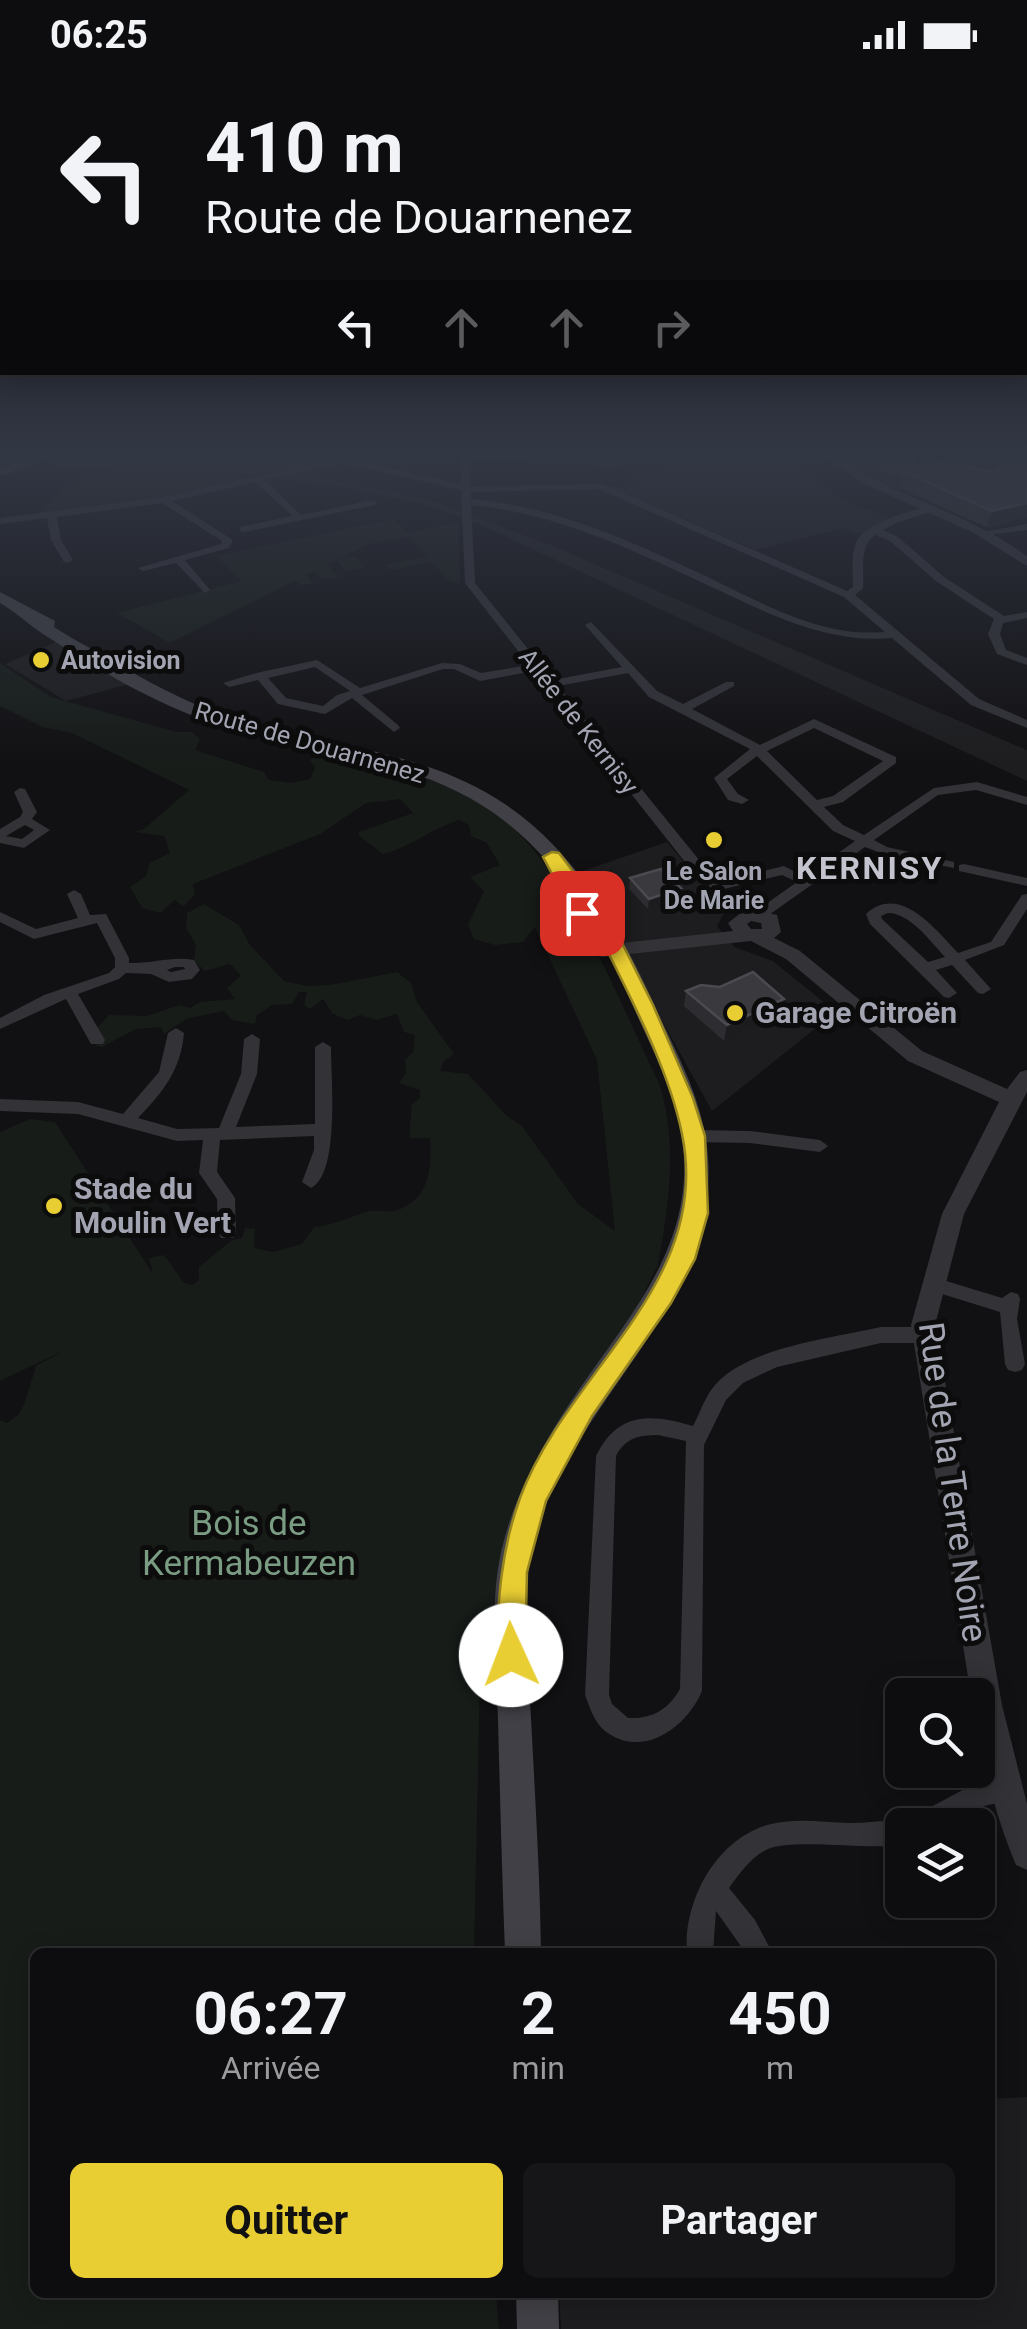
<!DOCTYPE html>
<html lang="fr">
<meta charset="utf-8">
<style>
:root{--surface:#0d0c0e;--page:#161517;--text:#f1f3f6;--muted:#9a9b9e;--line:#2d2c2e;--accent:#e8cd33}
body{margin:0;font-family:Roboto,sans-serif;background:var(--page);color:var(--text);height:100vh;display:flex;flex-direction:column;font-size:38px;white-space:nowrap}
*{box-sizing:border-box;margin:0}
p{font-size:32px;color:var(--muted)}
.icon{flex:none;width:55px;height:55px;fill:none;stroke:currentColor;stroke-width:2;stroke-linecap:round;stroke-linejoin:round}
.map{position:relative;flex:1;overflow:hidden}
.sheet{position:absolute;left:30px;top:1878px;width:965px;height:350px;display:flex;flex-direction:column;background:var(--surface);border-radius:15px;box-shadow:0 5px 25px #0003,0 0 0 2px var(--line)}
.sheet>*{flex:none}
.guide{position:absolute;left:0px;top:0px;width:1028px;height:305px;box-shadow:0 5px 25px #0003,0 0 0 2px var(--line);background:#0d0c0e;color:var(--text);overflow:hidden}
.buttons{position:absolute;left:885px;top:1608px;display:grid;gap:20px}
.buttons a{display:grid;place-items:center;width:110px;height:110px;border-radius:15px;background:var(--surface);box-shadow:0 5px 25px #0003,0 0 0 2px var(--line);font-size:50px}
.pin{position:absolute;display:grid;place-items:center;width:85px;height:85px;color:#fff;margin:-42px;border-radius:20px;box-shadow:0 5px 15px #0006}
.me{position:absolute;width:110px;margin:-55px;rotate:358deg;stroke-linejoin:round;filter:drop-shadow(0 0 8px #0008)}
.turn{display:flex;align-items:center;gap:35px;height:210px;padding:0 40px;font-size:45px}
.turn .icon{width:130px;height:130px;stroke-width:2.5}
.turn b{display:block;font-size:70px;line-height:85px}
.lanes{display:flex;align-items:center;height:95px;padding:0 40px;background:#0003;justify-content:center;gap:50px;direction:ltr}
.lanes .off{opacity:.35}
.eta{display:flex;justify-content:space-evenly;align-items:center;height:170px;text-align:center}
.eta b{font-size:60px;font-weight:700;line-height:70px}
.primary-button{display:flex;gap:20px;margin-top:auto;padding:20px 40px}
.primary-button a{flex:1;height:115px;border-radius:15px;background:var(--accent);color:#111;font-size:40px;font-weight:700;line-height:115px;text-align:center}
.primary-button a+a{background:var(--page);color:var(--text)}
.status{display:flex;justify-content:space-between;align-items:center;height:70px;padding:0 50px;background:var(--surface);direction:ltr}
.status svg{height:28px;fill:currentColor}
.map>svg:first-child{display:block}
.built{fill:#1d1d1f}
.green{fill:#171c19}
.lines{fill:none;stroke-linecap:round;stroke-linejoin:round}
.minor{fill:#323237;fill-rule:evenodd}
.tertiary{fill:#323237;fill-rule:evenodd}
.secondary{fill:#404046;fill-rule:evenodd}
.wall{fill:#2d2c30}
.shaded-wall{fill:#1c1b1e}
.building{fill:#39393e;stroke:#4a4a50;stroke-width:2.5}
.route{fill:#e8cd33;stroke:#978521;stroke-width:2.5}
.poi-dot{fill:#e8cd33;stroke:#0c0c0d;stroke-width:4}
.labels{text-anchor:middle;stroke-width:10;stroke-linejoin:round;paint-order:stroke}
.far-poi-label{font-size:25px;font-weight:bold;fill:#a2a4b2;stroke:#0c0c0d;text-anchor:start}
.far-street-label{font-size:25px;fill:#a2a4b2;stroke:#0c0c0d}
.poi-label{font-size:30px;font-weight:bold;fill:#a2a4b2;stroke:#0c0c0d;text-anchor:start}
.far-district-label{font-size:32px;font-weight:bold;letter-spacing:2.5px;fill:#c3c4ce;stroke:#0c0c0d}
.near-street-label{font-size:35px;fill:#a2a4b2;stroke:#0c0c0d}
.near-park-label{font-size:35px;fill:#7a9c83;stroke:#0c0c0d}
</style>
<div class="status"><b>06:25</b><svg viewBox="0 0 49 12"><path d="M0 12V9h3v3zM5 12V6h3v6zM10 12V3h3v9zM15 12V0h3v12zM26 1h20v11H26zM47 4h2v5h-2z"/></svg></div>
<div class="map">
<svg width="1027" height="2259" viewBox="0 0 1027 2259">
<rect width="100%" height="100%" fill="#111012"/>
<path class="built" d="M590,380H810L782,386L835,423L833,426L888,448L860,464L843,458L756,480L610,417L640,415L631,406L670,400L663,392L597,397Z
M831,380H1027V447L988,458L859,402Z
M0,388L290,402L428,429L555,477L1027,680V711L477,453L423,434L347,417L271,407L0,392Z
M56,572L129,614L66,631L5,594Z
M667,772L725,841L717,856L734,877L773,891L836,942L712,1041L580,802Z
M1027,2027V2259H561L559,2223L990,2222V2029Z"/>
<path class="green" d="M215,380H379L290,402L122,393L153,386Z
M101,401L117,400L255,408L143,432L38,445L63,415Z
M393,449L408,463L458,452L460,514L448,510L432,492L392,500L385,495L427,486L407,467L366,475L337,490L356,487L365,497L347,501L336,490L327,495L338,507L323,510L314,501L306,505L313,513L302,515L295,511L170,573L117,543L242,511L217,486Z
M0,593L51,627L176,662H192L200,669L195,680L264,702L269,710L291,713L310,709L315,698L310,690L322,682C382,690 451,712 500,747C568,798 621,936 659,1013C678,1072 669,1135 658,1195L481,1560L474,1882H35V2222L496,2223L499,2259H0V1350L7,1353L19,1344L25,1332L36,1296L67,1279L0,1311V1062L30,1049L55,1052L153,1204L149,1188L164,1185L184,1213L192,1215L199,1210V1197L232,1170L242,1168L245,1158L255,1159L254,1178L273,1182L302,1174L314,1157C333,1155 348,1148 366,1142C376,1139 388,1143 398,1140C430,1128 432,1098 430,1068H409L412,1034L420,1028V1020L399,1013L406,1003L405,990L413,982L415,965L404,962L397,944L377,950L360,945L348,950L333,944L323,929L310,939L304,935L307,922H299L292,934L272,935L257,945L255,954L232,950L224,941L186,949L164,964L161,957L136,959L102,977L96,976L98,957L109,945L147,946L179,935L190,938L200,932L235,929L227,918L241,905L230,894L205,901L194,891L196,875L186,858L187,843L204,834L239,855L250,875L284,911L307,916L330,915L397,902L411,913L417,932L454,984L443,992L440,1001L468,1004L507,1046L522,1056L578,1134L615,1161L597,990L535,857L523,872L495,875L474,869L468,855L484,821L470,807L500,795L487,773L471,766L469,755L459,750C431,759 411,777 383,784L359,766V762L413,743L400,729L366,733L320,764L193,814L195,825L183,836L174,830L161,843L142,838L130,817L146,806L150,793L170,783L164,766L134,762L144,759L189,720L72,663L43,657L0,636Z"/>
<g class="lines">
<path class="minor" d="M7,380H18L38,391L30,393Z
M377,380H392L354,390L461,414L460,380H468L469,384L590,380L586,384L469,390L470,416L603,414L847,521L853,517C853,502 850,482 858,469C868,452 918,437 937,436V440L898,452L883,460L898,467L944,507L1004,546L1027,542V548L1003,553L1000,564L1006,580L1027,588V595L997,584L988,564L994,549L936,511L890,471L876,465C859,474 864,501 863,518L855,525L979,629L1027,650V658L971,635L892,568C823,574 764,541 703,513C628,478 554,443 471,435L475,513L553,610L622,597L585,555L591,552L657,621L683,634L726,612H734V616L692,639L760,675L814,649L896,687V693L843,732L824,737L843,755L864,765L934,718L977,712L1027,727V735L976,720L938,725L874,770L887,777L954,792V798L883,784L865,777L766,847C735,849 721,832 700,811L534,601L480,611L454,599H443L362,625L398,655L400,658L394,662L352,628L325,644L278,634L258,610L229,617L223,613L256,603L317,590L360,618L442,593L460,594L481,603L529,595L465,513L461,420L342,393L265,410L301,445L372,430L377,433L375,435L244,462L240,461V457L292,446L256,412L172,431L233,470L229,478L185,490L210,520L205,523L176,493L143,501L138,498L221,474L222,471L162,433L57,447L61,470L73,490L68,493L64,492L51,470L47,448L0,454V448L164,427ZM599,419L844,527L885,562C818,568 755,529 697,502C624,468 552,436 471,429V422ZM315,597L350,621L337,625L323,636L286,628L268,608ZM628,603L649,627L750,679L714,708L728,730L742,734L749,730L738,724L727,709L757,686L833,761L855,771L805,807L784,796L717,812L558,616ZM814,658L883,691L833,726L817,730L767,681ZM782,805L797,812L756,841L734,829L724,819Z
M1027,454V460L988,465L983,462Z
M20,718L25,719L37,742L32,749L50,760L24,778L0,773V759L20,747L23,742L14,722ZM25,755L34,760L22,769L6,766Z
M964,794L1027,808V816L959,801V795Z
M74,820L81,824L90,845L106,844L129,888V893C152,894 172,886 194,890L200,900L192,909L169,912L151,904L126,903L119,909L78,924L105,970L103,974H91L66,929L0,959V948L44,925L109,903L115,897V888L97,853L34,869L0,852V842L36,859L78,848L67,824ZM175,897H184L185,899L171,902L167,900Z
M1027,824V839L1004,875L965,890L991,919L983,924L978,923L952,895L936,900L957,923L949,928L944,927L870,854L866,844C900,813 935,859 958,883L991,872L1022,825ZM888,843C910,843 930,871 945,887L928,892L882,849L881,846Z
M176,958L184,963C181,1000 163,1022 138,1048L177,1059L219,1058L241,1004L244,969L252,964L260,969L257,1004L236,1057L315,1054V977L323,972L331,977C331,1007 340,1104 311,1118L302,1112L314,1080V1066L220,1070L217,1102L235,1128L236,1163L233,1168H221L218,1163L217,1129L199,1103L203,1070L177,1071L78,1044L0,1041V1029L78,1032L123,1044L159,1002L168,963Z
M694,1060L750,1061L820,1070L828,1076L820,1082L750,1073L694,1072L686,1066Z
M933,1207L1002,1228L1011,1222L1018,1224L1020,1229L1017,1249L1025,1294L1022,1300L1015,1302L1008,1300L1005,1294L1000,1242L926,1219L924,1214L926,1209Z
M881,1257H924L931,1259L934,1265L931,1271L924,1273H881L777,1297L743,1313L726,1330L704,1375L702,1621C687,1657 643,1690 605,1661C594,1652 590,1638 585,1625L596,1386C617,1342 651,1343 693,1356C700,1343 705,1326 715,1315C748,1277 833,1268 881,1257ZM658,1365L686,1371L680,1619C668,1640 652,1649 628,1648L612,1634L609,1625L616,1386C625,1368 639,1365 658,1365Z
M1007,1708L1016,1711L1019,1720L1016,1729L984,1736L948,1755H902V1775C868,1780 793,1768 768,1779C752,1786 739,1804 729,1818L755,1850L772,1882H745L716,1841L713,1882H687C683,1831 717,1767 771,1754C796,1748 823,1752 849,1753C868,1754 895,1747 911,1755L914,1746L972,1715Z"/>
<path class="tertiary" d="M813,380C834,379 855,400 874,409C926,435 980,452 1027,486V496L972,462L865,414Z
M747,838L777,845L781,862L774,868L800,881L922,981L1007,1019L1020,1002L1027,1000V1022L964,1144L935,1255L1002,1635L1027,1734V1800L1016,1795C994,1742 978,1683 978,1625H971L911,1255L942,1144L999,1032L908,991L786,889L751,871L602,887L593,881L602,875L733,861L728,853ZM751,851L761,853L762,859H751L747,854Z"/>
<path class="secondary" d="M55,380H74L0,406V398Z
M0,522L55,551L54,557L70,567C123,596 174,630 232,648C320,675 418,679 497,729C571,775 618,854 653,932C673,976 699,1022 706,1070C731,1229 567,1330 533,1475C520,1532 528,1591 531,1648C535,1726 540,1805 541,1882H505C502,1804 500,1726 498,1649C496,1592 489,1534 502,1478C516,1420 547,1366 580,1318C634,1240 697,1170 682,1068C675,1022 651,977 632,934C599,858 556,782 483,736C401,684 299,683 210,652C155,633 100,601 51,569C32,558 19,544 0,533Z
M516,2222H558L559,2259H517Z"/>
</g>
<path class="wall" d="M913,380L916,398L997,402L1027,390V447L987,457L899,417L901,406L880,402L883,390Z
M630,808L680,829L648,839L629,819Z
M686,921L781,944L724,971L684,936Z"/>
<path class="shaded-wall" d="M1027,433V447L987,457L992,441Z
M681,818L680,829L648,839L649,829Z
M784,929L781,944L724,971L727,955Z"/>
<path class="building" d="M890,380H913L916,396L883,390Z
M1018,388L1027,390V433L992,441L902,401L940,392L997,402L1005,389Z
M661,799L681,818L649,829L630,808Z
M753,902L784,929L727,955L686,921L701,915L720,917Z"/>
<linearGradient id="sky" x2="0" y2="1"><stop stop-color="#09090a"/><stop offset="0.55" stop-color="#323744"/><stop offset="1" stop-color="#323744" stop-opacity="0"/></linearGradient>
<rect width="1027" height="696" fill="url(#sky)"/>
<path class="route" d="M552,782L559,783L612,853L653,935L693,1028L705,1066L708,1143L695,1189L671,1233L592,1346L546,1431L527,1502L525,1585L521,1595L511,1599L500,1595L496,1585C498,1530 501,1480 520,1428C567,1301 713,1214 682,1064C668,994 625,918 594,854L588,847H575L543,787Z"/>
<g class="poi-dot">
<circle cx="41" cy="590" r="10"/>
<circle cx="714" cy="770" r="10"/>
<circle cx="735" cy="943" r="10"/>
<circle cx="54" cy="1136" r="10"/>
</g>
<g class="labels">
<g class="far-poi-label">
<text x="61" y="599">Autovision</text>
<text x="714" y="810" text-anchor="middle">Le Salon<tspan x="714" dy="29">De Marie</tspan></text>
</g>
<g class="far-street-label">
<text transform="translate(579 651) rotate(52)" y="9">Allée de Kernisy</text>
<text transform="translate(310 672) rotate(16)" y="9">Route de Douarnenez</text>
</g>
<g class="poi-label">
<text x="755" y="953">Garage Citroën</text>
<text x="74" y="1129">Stade du<tspan x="74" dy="34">Moulin Vert</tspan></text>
</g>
<g class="far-district-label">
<text x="870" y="809">KERNISY</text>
</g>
<g class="near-street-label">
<text transform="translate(953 1412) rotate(82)" y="12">Rue de la Terre Noire</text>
</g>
<g class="near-park-label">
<text x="249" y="1465">Bois de<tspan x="249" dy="40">Kermabeuzen</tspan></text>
</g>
</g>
</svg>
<div class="buttons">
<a><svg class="icon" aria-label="search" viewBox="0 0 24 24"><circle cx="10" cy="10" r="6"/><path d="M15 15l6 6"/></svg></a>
<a><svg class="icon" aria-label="layers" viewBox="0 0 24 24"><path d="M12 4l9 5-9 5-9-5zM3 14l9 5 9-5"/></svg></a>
</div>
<div class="pin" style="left:582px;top:843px;background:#d93025"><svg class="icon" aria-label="arrive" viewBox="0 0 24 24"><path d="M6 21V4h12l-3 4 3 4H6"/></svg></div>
<svg class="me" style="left:511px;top:1585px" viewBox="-20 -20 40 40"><circle r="19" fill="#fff"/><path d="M0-13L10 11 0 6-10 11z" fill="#e8cd33"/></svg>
<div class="guide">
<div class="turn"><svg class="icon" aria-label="left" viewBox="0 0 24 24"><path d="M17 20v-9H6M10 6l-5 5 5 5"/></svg><div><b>410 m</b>Route de Douarnenez</div></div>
<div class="lanes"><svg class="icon" aria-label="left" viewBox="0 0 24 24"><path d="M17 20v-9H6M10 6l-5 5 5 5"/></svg><svg class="icon off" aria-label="ahead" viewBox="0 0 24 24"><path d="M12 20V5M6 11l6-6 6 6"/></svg><svg class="icon off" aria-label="ahead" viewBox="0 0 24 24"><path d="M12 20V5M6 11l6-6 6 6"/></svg><svg class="icon off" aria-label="right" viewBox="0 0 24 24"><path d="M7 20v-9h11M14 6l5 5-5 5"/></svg></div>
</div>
<section class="sheet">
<div class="eta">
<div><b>06:27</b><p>Arrivée</p></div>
<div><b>2</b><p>min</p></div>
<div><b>450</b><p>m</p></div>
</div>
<div class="primary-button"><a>Quitter</a><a>Partager</a></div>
</section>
</div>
